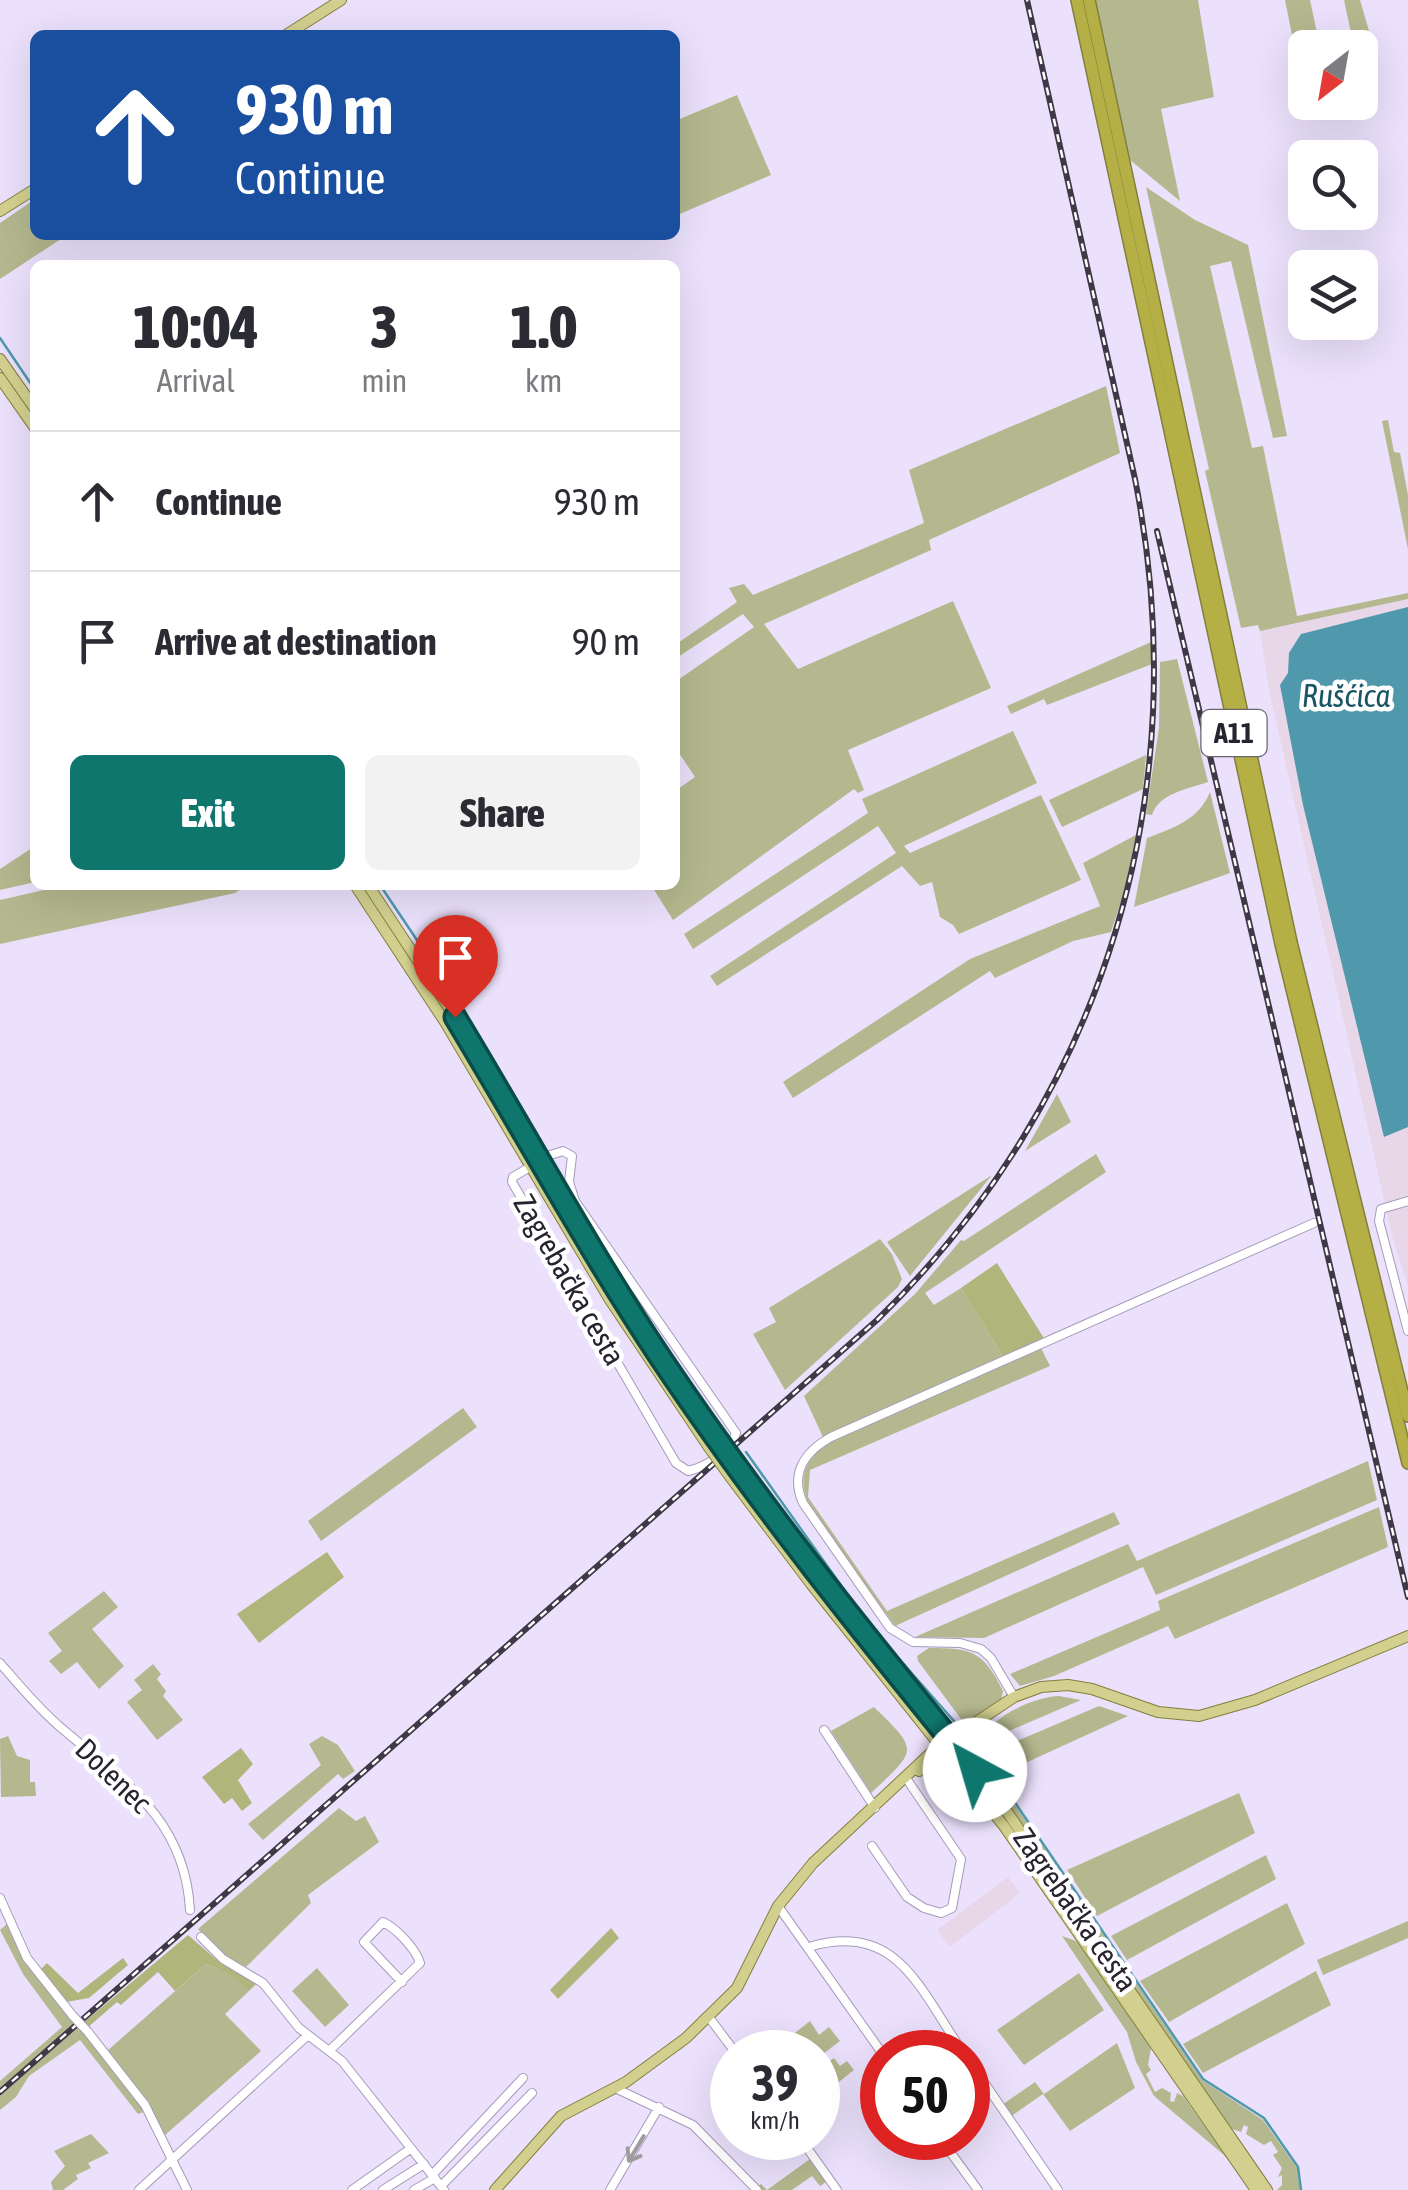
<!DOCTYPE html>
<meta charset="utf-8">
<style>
:root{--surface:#fff;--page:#f2f2f3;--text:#2b2b33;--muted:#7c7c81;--line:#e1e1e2;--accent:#0f766e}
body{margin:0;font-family:"Asap Condensed",sans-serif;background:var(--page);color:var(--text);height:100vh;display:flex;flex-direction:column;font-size:38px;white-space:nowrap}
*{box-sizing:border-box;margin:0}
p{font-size:32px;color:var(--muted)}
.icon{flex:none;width:55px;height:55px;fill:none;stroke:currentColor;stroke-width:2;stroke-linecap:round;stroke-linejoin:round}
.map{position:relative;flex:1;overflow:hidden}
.panel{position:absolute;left:30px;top:260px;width:650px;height:630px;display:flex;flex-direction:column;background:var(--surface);border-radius:15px;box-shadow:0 10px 40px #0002}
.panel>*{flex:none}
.hud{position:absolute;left:30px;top:30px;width:650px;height:210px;border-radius:15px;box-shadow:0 10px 40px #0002;background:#1a4fa0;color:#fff;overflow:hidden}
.needle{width:65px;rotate:211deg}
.tools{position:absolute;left:1288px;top:30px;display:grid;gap:20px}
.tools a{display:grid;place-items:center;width:90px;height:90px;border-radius:15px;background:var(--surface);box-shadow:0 10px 40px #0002;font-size:50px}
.speed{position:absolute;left:710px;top:2030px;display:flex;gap:20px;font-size:50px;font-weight:700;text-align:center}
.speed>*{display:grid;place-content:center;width:130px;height:130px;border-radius:50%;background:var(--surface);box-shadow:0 10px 40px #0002;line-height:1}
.speed small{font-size:25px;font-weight:400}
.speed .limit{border:15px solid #d22;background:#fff;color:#111}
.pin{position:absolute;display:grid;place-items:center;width:85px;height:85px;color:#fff;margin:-102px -42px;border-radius:50% 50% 50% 0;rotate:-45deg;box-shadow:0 0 10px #0007}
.pin .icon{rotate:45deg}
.me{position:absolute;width:110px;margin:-55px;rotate:321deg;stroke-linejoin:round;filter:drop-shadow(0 0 8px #0008)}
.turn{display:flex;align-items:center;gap:35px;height:210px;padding:0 40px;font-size:45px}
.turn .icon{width:130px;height:130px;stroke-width:2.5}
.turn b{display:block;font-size:70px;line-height:85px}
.eta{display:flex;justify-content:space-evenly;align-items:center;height:170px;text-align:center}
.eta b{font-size:60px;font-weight:800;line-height:70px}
.primary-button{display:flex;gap:20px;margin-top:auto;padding:20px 40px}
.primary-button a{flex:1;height:115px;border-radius:15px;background:var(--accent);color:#fff;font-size:40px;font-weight:800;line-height:115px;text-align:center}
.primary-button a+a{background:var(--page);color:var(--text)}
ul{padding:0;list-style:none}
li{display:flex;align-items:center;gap:30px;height:140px;padding:0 40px;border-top:2px solid var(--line)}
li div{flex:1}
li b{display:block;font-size:38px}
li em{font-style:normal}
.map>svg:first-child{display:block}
.industrial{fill:#e7d7e9}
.green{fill:#b4b88e}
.forest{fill:#b0b57c}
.water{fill:#5098ab}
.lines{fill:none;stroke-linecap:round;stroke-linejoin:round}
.stream{stroke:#5098ab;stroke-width:2.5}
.minor-casing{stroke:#a59ab9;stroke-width:10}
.major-casing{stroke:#837f3d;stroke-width:12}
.highway-casing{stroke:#837f3d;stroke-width:14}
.minor{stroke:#fff;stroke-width:8}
.major{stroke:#d3d08f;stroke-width:10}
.highway{stroke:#b5b045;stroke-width:11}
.rail-casing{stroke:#3e3947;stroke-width:6}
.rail{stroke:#fff;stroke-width:2.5;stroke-dasharray:8;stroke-linecap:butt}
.minor-bridge-casing{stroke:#a59ab9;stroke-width:10;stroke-linecap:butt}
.major-bridge-casing{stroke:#837f3d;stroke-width:12;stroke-linecap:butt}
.minor-bridge{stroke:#fff;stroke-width:8}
.major-bridge{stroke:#d3d08f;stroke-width:10}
.oneway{stroke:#9e9ca1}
.route-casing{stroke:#0a4d48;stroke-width:25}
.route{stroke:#0f766e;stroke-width:18}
.labels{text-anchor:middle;stroke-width:9;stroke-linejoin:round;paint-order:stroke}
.shield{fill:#fff;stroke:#68656d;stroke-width:2.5}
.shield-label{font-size:28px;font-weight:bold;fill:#27232f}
.street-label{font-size:30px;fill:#27232f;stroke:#fff}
.water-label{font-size:32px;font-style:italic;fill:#195564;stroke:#fff}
</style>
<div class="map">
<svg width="1408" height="2190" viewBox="0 0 1408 2190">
<rect width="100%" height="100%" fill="#ebe1fc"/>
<path class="industrial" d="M1408,599V1286L1393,1239L1269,690L1260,631Z
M1008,1877L1020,1893L950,1947L937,1930Z"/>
<path class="green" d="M1095,0H1198L1214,97L1161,109L1180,201L1130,160Z
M1285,0H1310L1320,47L1305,48V79L1301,80Z
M1344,0H1360L1378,62L1360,66V48L1354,47Z
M737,95L771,175L675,216V121Z
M1146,187L1195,220L1248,245L1287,436L1273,438L1231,261L1210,266L1252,448L1263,446L1297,616L1408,593V599L1260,631L1258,625L1241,628L1205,471L1209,469Z
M35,199V235H67L0,279V223Z
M1106,386L1120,453L929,540L931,550L764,624L798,669L953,601L991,688L848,750L864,790L858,793L854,789L673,920L651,885H675V791L695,777L675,747V682L754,627L743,614L675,659V645L737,602L729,588L744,584L753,595L924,523L909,470Z
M1388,420L1394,452L1400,453L1408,495V549L1382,421Z
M1151,642L1152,664L1047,705L1044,699L1011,714L1007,706Z
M1177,659L1208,782C1188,789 1159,793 1152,815L1146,814L1159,728L1160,662Z
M1013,731L1037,783L904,846L910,853L1041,795L1081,880L959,934L953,925L940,917L932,882L920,886L902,866L717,986L710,976L896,853L878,826L693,949L684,934L868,813L862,799Z
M1146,755L1143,789L1062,827L1049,800Z
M1210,792L1230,873L1134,907L1147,838C1173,828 1199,820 1210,792Z
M1136,835L1125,890L1111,932L1073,941L995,978L990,971L793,1098L783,1082L970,959L1100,906L1083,863Z
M35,846V882L0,890V869Z
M66,885H247L235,893L0,944V900Z
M1057,1094L1071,1122L1025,1151Z
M1096,1154L1106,1172L925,1293L934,1305L961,1288L1004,1358L823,1437L804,1396L915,1294L961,1240L964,1241Z
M992,1175L910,1276L887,1242Z
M880,1239L892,1254L902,1279L898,1287L785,1390L753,1334L776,1322L769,1308Z
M1041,1348L1050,1366L810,1470L808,1497L887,1611L1114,1512L1120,1524L895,1626L811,1509C796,1480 804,1456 833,1441Z
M463,1408L477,1427L321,1541L308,1521Z
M1368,1461L1377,1500L1156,1595L1143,1567L984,1638L915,1637L1128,1544L1137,1561Z
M1379,1507L1388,1547L1175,1639L1168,1626L1054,1676L1020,1686L1010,1674L1160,1610L1158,1601Z
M104,1591L118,1607L92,1629L124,1666L99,1689L77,1662L61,1674L49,1661L62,1651L48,1633Z
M929,1648C972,1648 983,1651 1003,1691L1001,1701L964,1723L918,1661L917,1656Z
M153,1664L161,1674L157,1679L166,1691L163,1696L183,1720L157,1740L127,1702L142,1690L134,1680Z
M1059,1696L1081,1700L981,1743C988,1717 1034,1697 1059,1696Z
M1099,1706L1128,1716L1001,1774L987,1754Z
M874,1707C919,1751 918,1749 871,1793L831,1731Z
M8,1736L17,1756L30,1760V1782H35L36,1796L1,1797L0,1739Z
M322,1736L338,1745L355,1771L343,1779L338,1774L263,1840L248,1824L321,1765L309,1744Z
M976,1742L983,1748L979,1752L1202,2080L1263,2120L1297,2168L1300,2190H1277L1282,2185V2175L1278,2177L1282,2168L1273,2155L1278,2152L1271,2141L1264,2145L1246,2134L1248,2127L1244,2125L1241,2132L1232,2129L975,1758L971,1750Z
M1239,1793L1255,1833L1097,1916L1067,1870Z
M339,1808L356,1821L365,1816L379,1842L308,1895L311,1903L246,1967L222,1955L198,1929Z
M1266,1855L1276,1879L1127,1960L1111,1936Z
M1287,1903L1305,1944L1169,2022L1140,1981Z
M1408,1921V1938L1323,1975L1317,1960Z
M7,1924L25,1959L76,2023L0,2090V2081L62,2027L23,1974L0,1930Z
M1062,1936L1076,1941L1111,1986L1151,2049L1148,2065L1151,2070L1146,2074L1155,2092L1162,2088L1171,2093L1170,2101L1174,2102L1177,2093L1183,2096L1235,2169L1224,2155L1154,2096L1136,2062L1127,2032Z
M206,1964L231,1974L249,1991L225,2014L261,2051L165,2135L148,2104L107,2051Z
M317,1968L349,2005L325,2027L292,1991Z
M1316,1971L1331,2005L1203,2073L1183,2044Z
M1079,1973L1104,2010L1024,2065L997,2030Z
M810,2021L819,2035L829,2027L840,2041L819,2057L825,2065L834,2058L840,2066L847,2061L854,2070L830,2089L818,2073V2052H788L781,2044Z
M78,2026L146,2111L138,2114L80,2040L29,2076L16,2097L0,2110V2095Z
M1117,2043L1135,2088L1070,2131L1043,2094L1010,2117L1002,2105L1035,2082L1044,2094Z
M91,2134L109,2153L88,2163L91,2168L76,2175L78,2179L63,2190H53L51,2182L65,2166L54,2151Z
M810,2159L826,2182L820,2186L812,2176L792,2190H760L757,2187L761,2184L767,2190Z"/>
<path class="forest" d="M997,1263L1045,1340L1004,1358L961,1288Z
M327,1552L344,1577L259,1643L237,1614Z
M241,1748L253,1764L238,1780L252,1803L242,1811L232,1798L224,1804L202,1777Z
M611,1928L619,1938L558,1999L550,1990Z
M188,1935L217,1960L256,1984L249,1991L230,1974L206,1964L175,1991L158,1972L121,2005L117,2002L87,2028L83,2023Z
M123,1958L128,1965L89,1998L66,2002L40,1970L47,1963L78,1993Z"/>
<path class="water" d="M1408,607V1127L1384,1137L1303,805L1280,685L1288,673L1289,653L1301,634Z"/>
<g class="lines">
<path class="stream" d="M0,338L35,390
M380,885L427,955L541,1141
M746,1452L870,1626L954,1721
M980,1751L1203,2079L1264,2118L1298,2167L1301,2190"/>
<g class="minor-casing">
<path id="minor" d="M530,1167L513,1177L512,1182L676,1463L688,1471C706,1467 731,1451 736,1433L575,1201L569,1182L572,1156L563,1151L538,1159
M1408,1201L1381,1209L1379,1221L1408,1331
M0,1663C19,1685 37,1707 59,1726C122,1780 185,1818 190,1910
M1014,1697L991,1658L981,1649L960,1643L913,1642L890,1628L803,1503C790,1474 804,1452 831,1437L1314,1223
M824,1730L875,1808
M872,1846L907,1897L924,1908L941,1913L952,1908L961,1859L906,1778
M0,1898L27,1958L73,2016
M778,1906L882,2053
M201,1937L223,1959L263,1983L299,2028L342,2061L444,2190
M809,1947C898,1920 920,1991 963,2052
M708,2016L735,2052
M88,2032L145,2105L187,2190
M329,2051L420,1963C416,1949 396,1928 383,1922L364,1942L402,1982
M968,2059L1058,2190
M615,2088L693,2125L757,2190
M800,2138L837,2190
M940,2138L978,2190
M433,2174L523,2078
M441,2186L532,2093
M139,2190L308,2035
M352,2190L410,2149
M383,2190L424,2164
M414,2190L435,2178
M610,2190L659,2107"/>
</g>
<g class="major-casing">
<path id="major" d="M286,35L341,0
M0,211L35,189
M0,359L35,409
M0,378L35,428
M355,885L445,1022L610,1300L708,1446
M368,885L455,1017L621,1296L716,1439
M741,1473L855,1623L1003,1806L1267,2190
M731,1478L811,1584L1004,1826L1256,2190
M919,1771L977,1726
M495,2190L561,2116L626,2082L686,2038L737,1988L778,1906L813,1863L933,1751L1014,1697L1041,1687L1068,1685L1092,1689L1158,1712L1199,1716L1255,1700L1408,1636"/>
</g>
<g class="highway-casing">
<path id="highway" d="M1077,0L1281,944L1408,1463
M1089,0L1291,942L1408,1416"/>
</g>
<use href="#minor" class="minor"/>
<use href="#major" class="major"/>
<use href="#highway" class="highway"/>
<g class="rail-casing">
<path id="rail" d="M1157,531L1408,1597
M0,2092L877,1320C1106,1096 1197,792 1135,479L1027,0"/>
</g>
<use href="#rail" class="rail"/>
<g class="minor-bridge-casing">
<path id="minor-bridge" d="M73,2016L88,2032"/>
</g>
<g class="major-bridge-casing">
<path id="major-bridge" d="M716,1439L741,1473
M708,1446L731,1478"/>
</g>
<use href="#minor-bridge" class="minor-bridge"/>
<use href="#major-bridge" class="major-bridge"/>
</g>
<defs><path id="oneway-shaft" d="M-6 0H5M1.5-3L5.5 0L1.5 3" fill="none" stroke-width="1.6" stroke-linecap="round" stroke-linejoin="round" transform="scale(2.5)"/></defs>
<use class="oneway" href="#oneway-shaft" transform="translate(636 2149) rotate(121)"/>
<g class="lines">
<g class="route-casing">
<path id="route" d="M455,1017C524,1131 588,1249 662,1360C758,1503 866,1637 975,1770"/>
</g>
<use href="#route" class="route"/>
</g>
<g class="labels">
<rect class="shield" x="1201.5" y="710" width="65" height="46" rx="8"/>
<g class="shield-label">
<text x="1234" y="743">A11</text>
</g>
<g class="street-label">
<text transform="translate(569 1280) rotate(60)" y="10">Zagrebačka cesta</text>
<text transform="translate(113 1776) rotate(44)" y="10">Dolenec</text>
<text transform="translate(1075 1910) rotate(55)" y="10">Zagrebačka cesta</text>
</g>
<g class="water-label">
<text x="1346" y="707">Rušćica</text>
</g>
</g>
</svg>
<div class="tools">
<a><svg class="needle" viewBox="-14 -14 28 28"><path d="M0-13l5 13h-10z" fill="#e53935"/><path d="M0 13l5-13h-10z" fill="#7c7c81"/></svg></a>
<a><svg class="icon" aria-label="search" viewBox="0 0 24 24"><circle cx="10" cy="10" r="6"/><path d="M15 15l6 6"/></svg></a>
<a><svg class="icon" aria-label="layers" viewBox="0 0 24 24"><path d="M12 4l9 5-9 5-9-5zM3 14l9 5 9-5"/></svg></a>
</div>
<div class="speed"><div>39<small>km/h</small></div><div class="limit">50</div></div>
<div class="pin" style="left:455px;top:1017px;background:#d93025"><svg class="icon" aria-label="arrive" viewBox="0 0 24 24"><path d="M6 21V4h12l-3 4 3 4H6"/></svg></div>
<svg class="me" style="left:975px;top:1770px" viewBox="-20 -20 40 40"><circle r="19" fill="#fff"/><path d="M0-13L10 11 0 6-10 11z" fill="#0f766e"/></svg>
<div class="hud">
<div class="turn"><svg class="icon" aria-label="ahead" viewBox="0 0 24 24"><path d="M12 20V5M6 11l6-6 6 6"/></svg><div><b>930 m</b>Continue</div></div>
</div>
<section class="panel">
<div class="eta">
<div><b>10:04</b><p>Arrival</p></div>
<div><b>3</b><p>min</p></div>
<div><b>1.0</b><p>km</p></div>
</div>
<ul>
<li><svg class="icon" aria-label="ahead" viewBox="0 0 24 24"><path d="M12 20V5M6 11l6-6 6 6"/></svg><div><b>Continue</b></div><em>930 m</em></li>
<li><svg class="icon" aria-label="arrive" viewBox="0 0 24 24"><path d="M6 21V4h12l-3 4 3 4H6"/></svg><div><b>Arrive at destination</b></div><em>90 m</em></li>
</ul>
<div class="primary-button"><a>Exit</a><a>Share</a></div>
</section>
</div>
